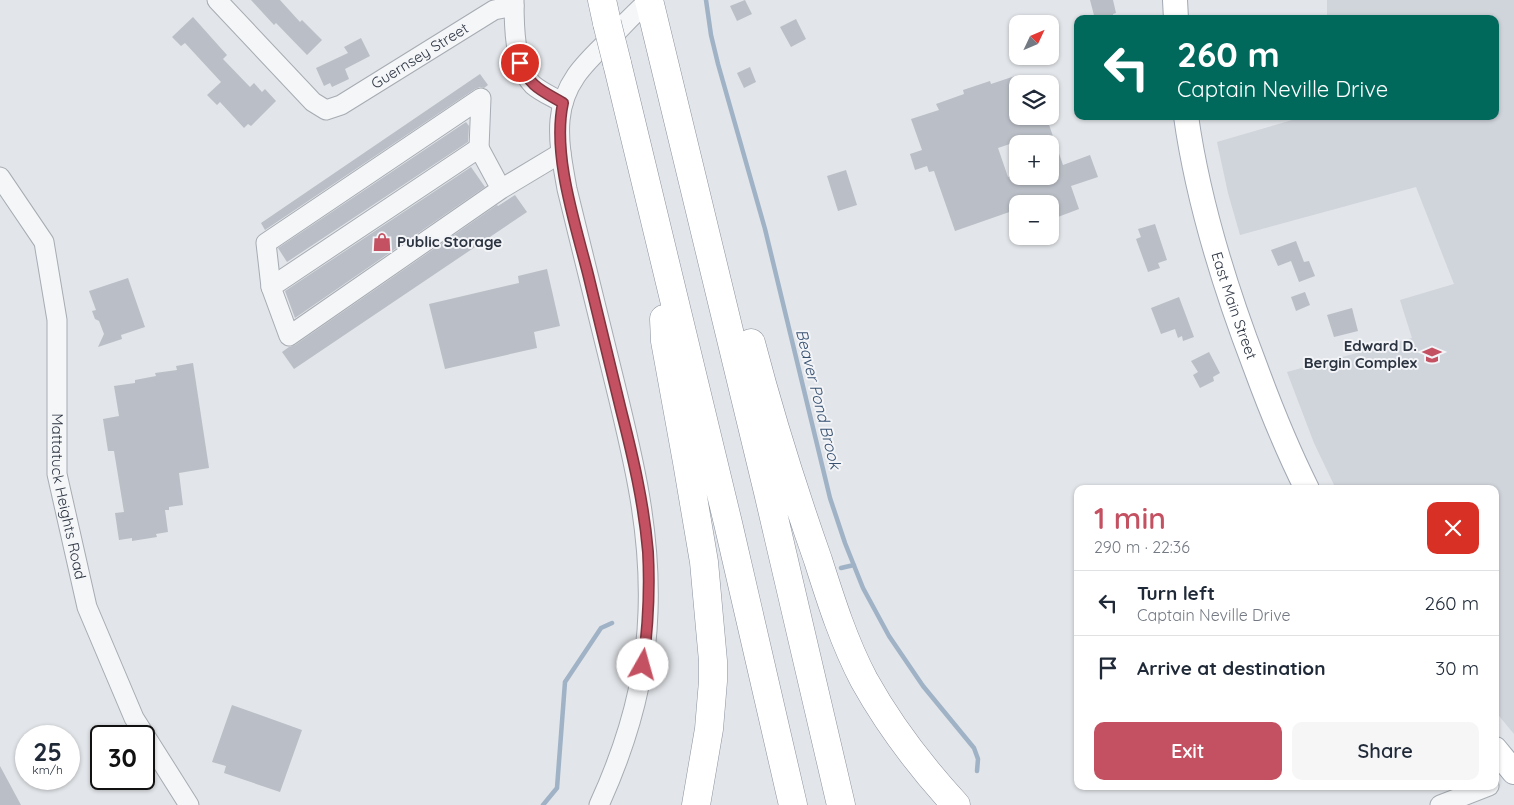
<!DOCTYPE html>
<meta charset="utf-8">
<style>
:root{--surface:#fff;--page:#f6f6f7;--text:#1f2937;--muted:#747a83;--line:#e0e1e3;--accent:#c45161}
body{margin:0;font-family:Quicksand,sans-serif;background:var(--page);color:var(--text);height:100vh;display:flex;flex-direction:column;font-size:19px;white-space:nowrap}
*{box-sizing:border-box;margin:0}
p{font-size:16px;color:var(--muted)}
.icon{flex:none;width:28px;height:28px;fill:none;stroke:currentColor;stroke-width:2;stroke-linecap:round;stroke-linejoin:round}
.map{position:relative;flex:1;overflow:hidden}
.details{position:absolute;left:1074px;top:485px;width:425px;height:305px;display:flex;flex-direction:column;background:var(--surface);border-radius:10px;box-shadow:0 1px 4px #0004}
.details>*{flex:none}
.guide{position:absolute;left:1074px;top:15px;width:425px;height:105px;border-radius:10px;box-shadow:0 1px 4px #0004;background:#00695c;color:#fff;overflow:hidden}
.needle{width:32px;rotate:46deg}
.tools{position:absolute;left:1009px;top:15px;display:grid;gap:10px}
.tools a{display:grid;place-items:center;width:50px;height:50px;border-radius:10px;background:var(--surface);box-shadow:0 1px 4px #0004;font-size:25px}
.speed{position:absolute;left:15px;top:725px;display:flex;gap:10px;font-size:25px;font-weight:700;text-align:center}
.speed>*{display:grid;place-content:center;width:65px;height:65px;border-radius:50%;background:var(--surface);box-shadow:0 1px 4px #0004;line-height:1}
.speed small{font-size:12px;font-weight:400}
.speed .limit{border:2px solid #111;border-radius:8px;background:#fff;color:#111}
.pin{position:absolute;display:grid;place-items:center;width:42px;height:42px;color:#fff;margin:-21px;border:2px solid #fff;border-radius:50%;box-shadow:0 1px 5px #0007}
.me{position:absolute;width:55px;margin:-28px;rotate:7deg;stroke-linejoin:round;filter:drop-shadow(0 0 4px #0008)}
.turn{display:flex;align-items:center;gap:18px;height:105px;padding:0 20px;font-size:22px}
.turn .icon{width:65px;height:65px;stroke-width:2.5}
.turn b{display:block;font-size:35px;line-height:42px}
.round{display:grid;place-items:center;flex:none;width:52px;height:52px;border-radius:10px;background:var(--page)}
.overview{display:flex;align-items:center;justify-content:space-between;height:85px;padding:0 20px}
h1{font-size:30px;font-weight:600;line-height:38px;color:var(--accent)}
.button{display:flex;gap:10px;margin-top:auto;padding:10px 20px}
.button a{flex:1;height:58px;border-radius:10px;background:var(--accent);color:#fff;font-size:20px;font-weight:600;line-height:58px;text-align:center}
.button a+a{background:var(--page);color:var(--text)}
ul{padding:0;list-style:none}
li{display:flex;align-items:center;gap:15px;height:65px;padding:0 20px;border-top:1px solid var(--line)}
li div{flex:1}
li b{display:block;font-size:19px}
li em{font-style:normal}
.map>svg:first-child{display:block}
.built{fill:#d0d4db}
.lines{fill:none;stroke-linecap:round;stroke-linejoin:round}
.stream{stroke:#a0b2c6;stroke-width:4.5}
.building{fill:#babec6;fill-rule:evenodd}
.minor-casing{stroke:#a7acb3;stroke-width:21}
.major-casing{stroke:#a2a9b4;stroke-width:26}
.highway-casing{stroke:#8b929f;stroke-width:29}
.minor{stroke:#f4f6f8;stroke-width:19}
.major{stroke:#fff;stroke-width:24}
.highway{stroke:#fff;stroke-width:28}
.highway-bridge-casing{stroke:#8b929f;stroke-width:29;stroke-linecap:butt}
.highway-bridge{stroke:#fff;stroke-width:28}
.route-casing{stroke:#7f353f;stroke-width:12}
.route{stroke:#c45161;stroke-width:9}
.labels{text-anchor:middle;stroke-width:4;stroke-linejoin:round;paint-order:stroke}
.street-label{font-size:15px;fill:#2b3340;stroke:#f2f4f7}
.poi-label{font-size:15px;font-weight:bold;fill:#2b3340;stroke:#f2f4f7;text-anchor:start}
.water-label{font-size:16px;font-style:italic;fill:#385171;stroke:#f2f4f7}
</style>
<div class="map">
<svg width="1514" height="805" viewBox="0 0 1514 805">
<rect width="100%" height="100%" fill="#e2e5e9"/>
<path class="built" d="M1327,0H1514V734L1495,711V489H1336L1314,443L1287,372L1412,338L1400,300L1454,284L1416,187L1240,235L1228,193L1217,142L1306,116H1495V19H1327Z"/>
<g class="lines">
<path class="stream" d="M706,0L711,35L718,64L765,229L830,498L845,543L863,588L889,636L923,686L974,748L978,759L977,771
M841,568L854,565
M543,805L557,788L565,682L601,628L612,623"/>
</g>
<path class="building" d="M251,0H280L300,22L302,20L322,40L307,55L276,23L274,25Z
M745,0L752,14L737,21L730,6Z
M1090,0H1113L1116,13L1113,14L1114,19H1095Z
M193,17L227,55L223,59L250,87L254,83L262,92L265,89L276,101L251,126L248,124L244,128L220,102L217,105L207,95L221,82L185,43L181,46L172,37Z
M796,19L806,39L791,47L780,27Z
M361,38L370,56L345,69L349,79L332,87L330,83L324,86L316,68L348,53L344,47Z
M750,67L756,82L744,88L737,73Z
M480,74L488,85L484,88L480,87L475,89L265,230L261,223Z
M1018,75V116H1046L1063,165L1090,155L1098,177L1071,186L1079,209L1050,220V204H1045L1043,200L1032,204H1018V209L955,231L934,171L929,172L927,166L915,170L910,154L922,150L911,119L939,110L936,104L964,94L963,90L990,81L991,84ZM1022,140L1024,144H1050V176H1018V174L1008,177L998,148Z
M466,122L469,126L468,142L287,262L278,248Z
M471,167L485,187L295,318L285,291Z
M846,170L857,205L838,211L827,176Z
M515,195L527,212L294,369L282,352L289,347L295,345L497,205L498,206Z
M1155,224L1167,260L1158,263L1160,268L1148,272L1136,239L1141,237L1138,229Z
M1296,241L1304,262L1309,261L1315,276L1299,282L1291,261L1278,266L1271,250Z
M547,269L560,326L534,332L537,348L445,369L429,304L519,283L518,276Z
M128,278L145,327L121,335L122,339L98,347L104,334L99,321L95,319L92,311L96,310L89,291Z
M1305,292L1310,305L1296,311L1291,297Z
M1179,297L1194,337L1183,341L1182,336L1178,338L1175,329L1161,334L1151,308Z
M1352,308L1358,331L1334,337L1327,315Z
M1209,352L1220,373L1213,377L1214,381L1200,388L1193,375L1198,372L1191,361Z
M193,363L209,468L179,473L183,505L169,507V510H165L168,532L156,534L157,537L132,541V538L119,540L115,513L124,512L114,451H108L103,419L119,416L114,386L135,383V380L156,376L155,373L177,370L176,366Z
M232,705L302,730L280,792L224,773L226,766L212,762Z
M0,766L21,805H0Z"/>
<g class="lines">
<g class="minor-casing">
<g id="minor">
<path id="s1" d="M217,0L313,102L326,110L341,105L494,10L514,6"/>
<path d="M514,0C514,25 514,66 533,85C541,92 553,97 563,103"/>
<path id="s2" d="M0,177L44,242L57,320V474L87,607L134,718L189,805"/>
<path d="M501,189L479,148L271,287L289,336L501,189L561,153"/>
<path d="M271,287L266,243L481,98L479,148"/>
<path d="M599,805C627,744 646,680 648,612C651,532 634,461 615,384C599,319 583,254 567,189C563,166 558,143 560,120C563,83 585,63 611,38C623,25 636,12 649,0"/>
<path d="M1440,805L1489,786"/>
</g>
</g>
<g class="major-casing">
<g id="major">
<path d="M1175,0L1176,19"/>
<path id="s3" d="M1186,116C1198,202 1224,285 1255,366C1270,407 1287,449 1307,489"/>
<path d="M1495,749L1514,772"/>
</g>
</g>
<g class="highway-casing">
<path id="highway" d="M602,0L607,23
M649,0L768,492L841,805
M617,63L728,523L793,805
M664,319L665,341L687,462L704,562L713,661V681L709,729L696,805
M751,343C770,416 793,489 818,560C831,601 844,642 864,680C889,725 921,767 956,805"/>
</g>
<use href="#minor" class="minor"/>
<use href="#major" class="major"/>
<use href="#highway" class="highway"/>
<g class="highway-bridge-casing">
<path id="highway-bridge" d="M607,23L617,63"/>
</g>
<use href="#highway-bridge" class="highway-bridge"/>
</g>
<g class="lines">
<g class="route-casing">
<path id="route" d="M520,63C530,87 541,90 563,103C552,154 575,223 588,274C599,319 610,365 621,410C633,457 644,504 648,552C650,589 648,627 643,665"/>
</g>
<use href="#route" class="route"/>
</g>
<defs>
<g id="shop-bare" transform="scale(1.5)"><path d="M-5-2.5h2.3a2.7 3.5 0 0 1 5.4 0H5L5.5 6h-11ZM-1.5-2.5h3a1.5 2.3 0 0 0-3 0Z" fill="#c45161" stroke="#f2f4f7" stroke-width="2.5" paint-order="stroke"/></g>
<g id="school-bare" transform="scale(1.5)"><path d="M0-5L7-2L0 1L-7-2ZM-4 1L0 2.5L4 1V4Q0 6-4 4Z" fill="#c45161" stroke="#f2f4f7" stroke-width="2.5" paint-order="stroke"/></g>
</defs>
<g fill-rule="evenodd">
<use href="#shop-bare" x="382" y="242"/>
<use href="#school-bare" x="1432" y="355"/>
</g>
<g class="labels">
<g class="street-label">
<text dy="5" stroke="none"><textPath href="#s1" startOffset="264">Guernsey Street</textPath></text>
<text dy="5" stroke="none"><textPath href="#s3" startOffset="196">East Main Street</textPath></text>
<text dy="5" stroke="none"><textPath href="#s2" startOffset="335">Mattatuck Heights Road</textPath></text>
</g>
<g class="poi-label">
<text x="397" y="247">Public Storage</text>
<text x="1417" y="351" text-anchor="end">Edward D.<tspan x="1417" dy="17">Bergin Complex</tspan></text>
</g>
<g class="water-label">
<text transform="translate(819 399) rotate(76)" y="6">Beaver Pond Brook</text>
</g>
</g>
</svg>
<div class="tools">
<a><svg class="needle" viewBox="-14 -14 28 28"><path d="M0-13l5 13h-10z" fill="#e53935"/><path d="M0 13l5-13h-10z" fill="#747a83"/></svg></a>
<a><svg class="icon" aria-label="layers" viewBox="0 0 24 24"><path d="M12 4l9 5-9 5-9-5zM3 14l9 5 9-5"/></svg></a>
<a>+</a>
<a>−</a>
</div>
<div class="speed"><div>25<small>km/h</small></div><div class="limit">30</div></div>
<div class="pin" style="left:520px;top:63px;background:#d93025"><svg class="icon" aria-label="arrive" viewBox="0 0 24 24"><path d="M6 21V4h12l-3 4 3 4H6"/></svg></div>
<svg class="me" style="left:643px;top:665px" viewBox="-20 -20 40 40"><circle r="19" fill="#fff"/><path d="M0-13L10 11 0 6-10 11z" fill="#c45161"/></svg>
<div class="guide">
<div class="turn"><svg class="icon" aria-label="left" viewBox="0 0 24 24"><path d="M17 20v-9H6M10 6l-5 5 5 5"/></svg><div><b>260 m</b>Captain Neville Drive</div></div>
</div>
<section class="details">
<div class="overview"><div><h1>1 min</h1><p>290 m · 22:36</p></div><a class="round" style="background:#d93025;color:#fff"><svg class="icon" aria-label="close" viewBox="0 0 24 24"><path d="M6 6l12 12M18 6L6 18"/></svg></a></div>
<ul>
<li><svg class="icon" aria-label="left" viewBox="0 0 24 24"><path d="M17 20v-9H6M10 6l-5 5 5 5"/></svg><div><b>Turn left</b><p>Captain Neville Drive</p></div><em>260 m</em></li>
<li><svg class="icon" aria-label="arrive" viewBox="0 0 24 24"><path d="M6 21V4h12l-3 4 3 4H6"/></svg><div><b>Arrive at destination</b></div><em>30 m</em></li>
</ul>
<div class="button"><a>Exit</a><a>Share</a></div>
</section>
</div>
